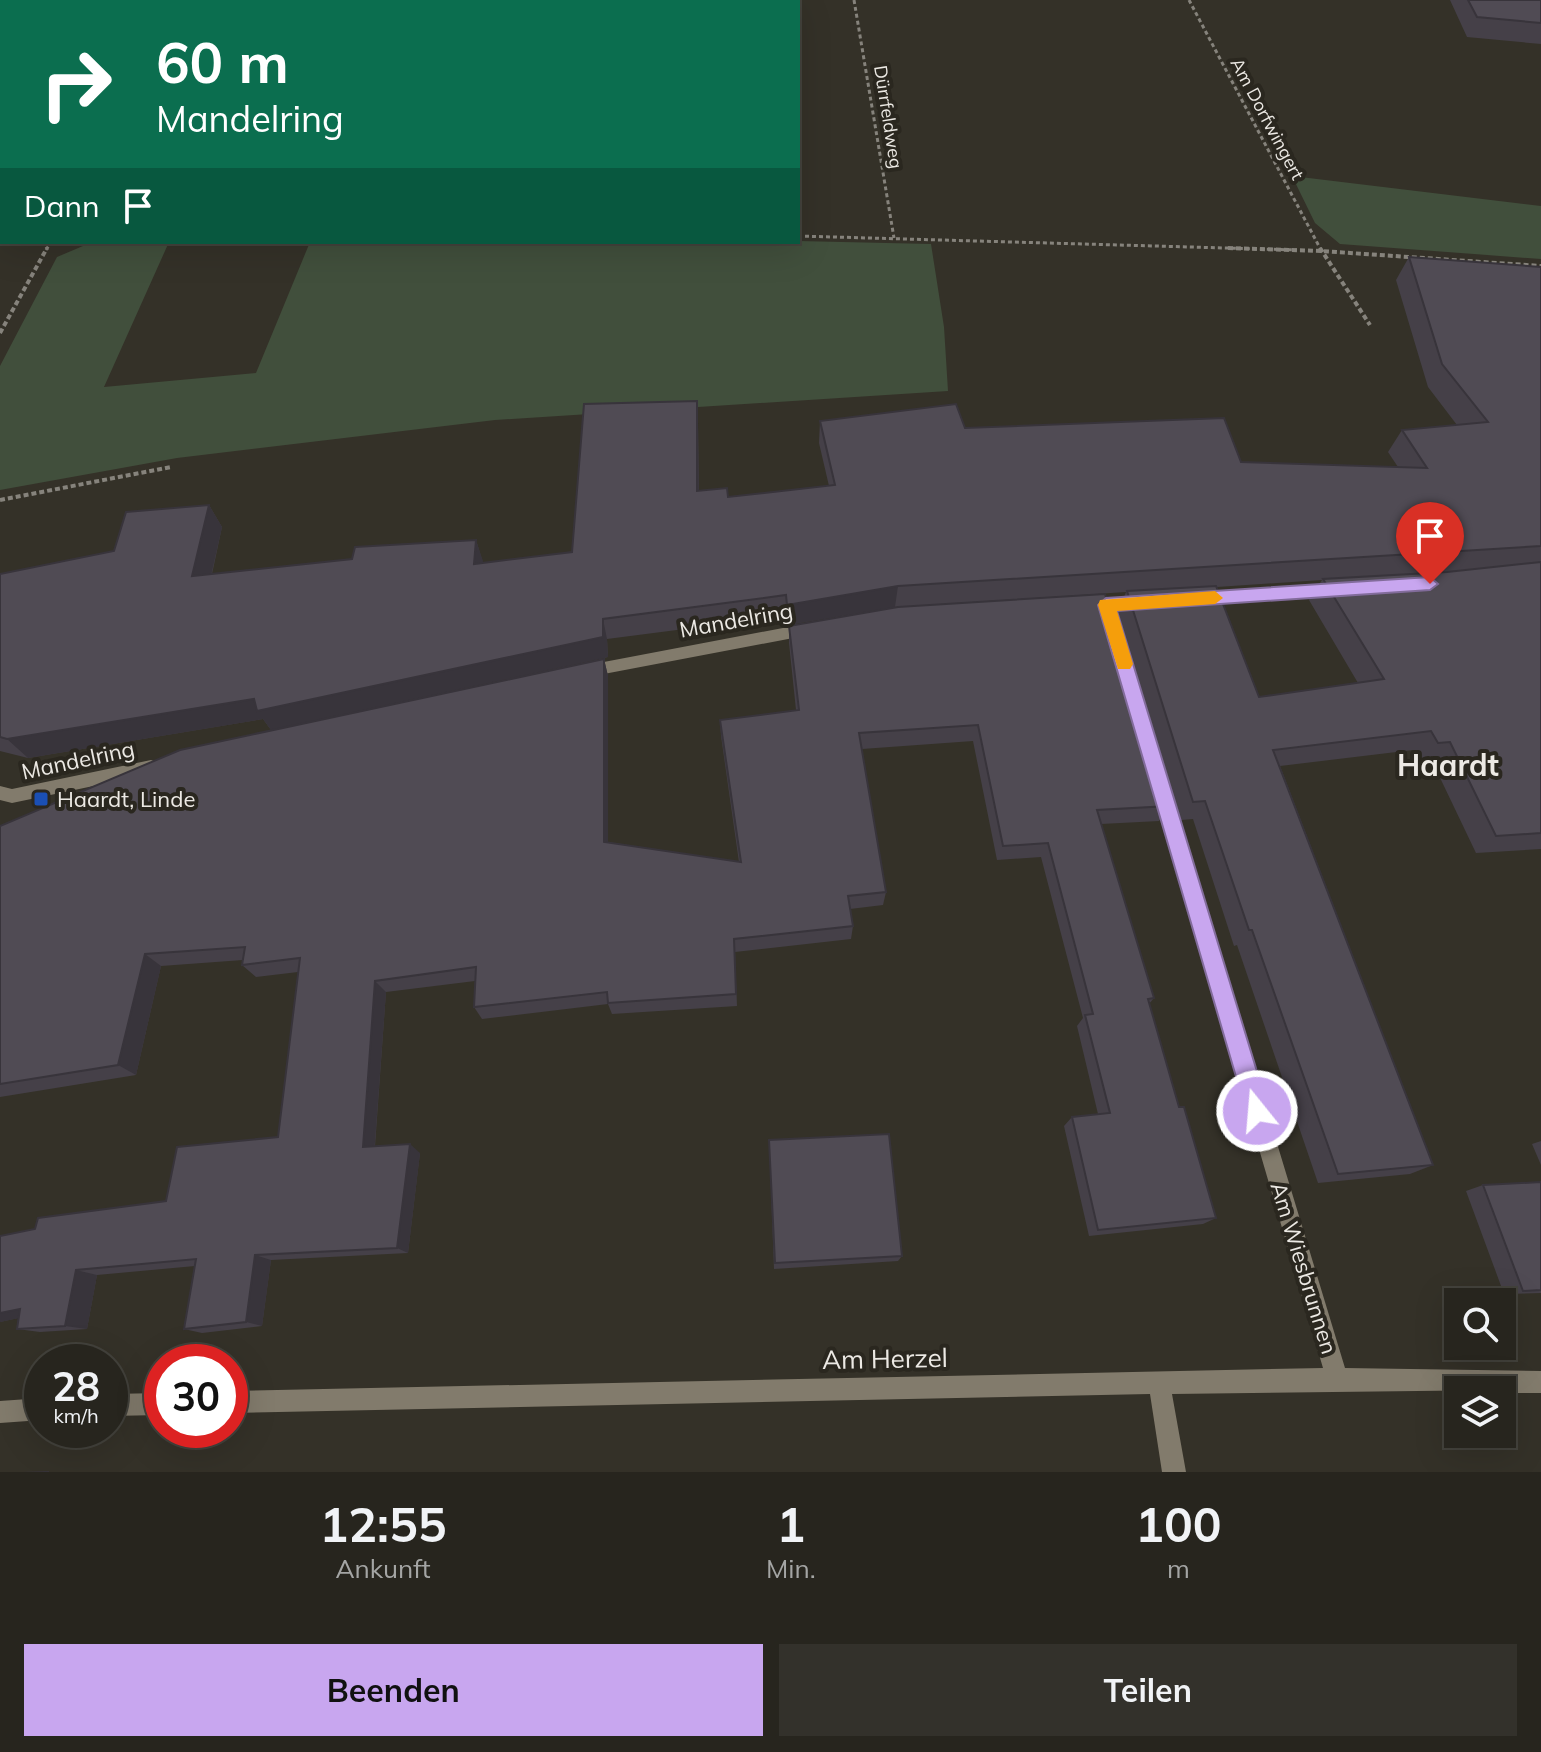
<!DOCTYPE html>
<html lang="de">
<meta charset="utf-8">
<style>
:root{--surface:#27251e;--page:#33312b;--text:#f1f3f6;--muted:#a4a5a4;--line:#43423c;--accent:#c8a6ef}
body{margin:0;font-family:Mulish,sans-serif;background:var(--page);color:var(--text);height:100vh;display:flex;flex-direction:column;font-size:30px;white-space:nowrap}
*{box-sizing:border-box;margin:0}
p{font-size:26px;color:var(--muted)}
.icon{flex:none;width:44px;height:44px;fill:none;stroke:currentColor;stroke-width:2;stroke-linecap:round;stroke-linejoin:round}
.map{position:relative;height:1472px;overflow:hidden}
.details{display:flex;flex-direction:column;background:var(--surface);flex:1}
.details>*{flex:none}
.top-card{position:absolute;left:0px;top:0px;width:800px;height:244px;box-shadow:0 8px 32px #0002,0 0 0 2px var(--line);background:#0b6e4f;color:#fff;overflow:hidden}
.controls{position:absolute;left:1444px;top:1288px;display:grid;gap:16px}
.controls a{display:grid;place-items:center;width:72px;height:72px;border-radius:0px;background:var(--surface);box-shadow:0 8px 32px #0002,0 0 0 2px var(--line);font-size:40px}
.speed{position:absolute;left:24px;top:1344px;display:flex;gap:16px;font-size:40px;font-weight:700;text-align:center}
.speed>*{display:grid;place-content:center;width:104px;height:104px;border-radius:50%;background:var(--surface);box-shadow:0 8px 32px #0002,0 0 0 2px var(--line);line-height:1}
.speed small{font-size:20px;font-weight:400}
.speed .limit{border:12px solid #d22;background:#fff;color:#111}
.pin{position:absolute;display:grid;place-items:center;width:68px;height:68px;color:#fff;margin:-82px -34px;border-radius:50% 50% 50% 0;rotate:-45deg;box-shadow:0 0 8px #0007}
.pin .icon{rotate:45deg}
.me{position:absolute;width:88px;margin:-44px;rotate:343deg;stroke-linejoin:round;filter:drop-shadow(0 0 6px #0008)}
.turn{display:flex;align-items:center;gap:28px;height:168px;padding:0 24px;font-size:36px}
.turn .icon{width:104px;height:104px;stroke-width:2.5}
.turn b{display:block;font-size:56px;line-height:68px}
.then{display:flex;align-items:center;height:76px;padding:0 24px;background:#0003;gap:16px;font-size:30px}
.eta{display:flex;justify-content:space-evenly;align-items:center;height:136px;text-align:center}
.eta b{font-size:48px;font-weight:700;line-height:56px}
.action{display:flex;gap:16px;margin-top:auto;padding:16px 24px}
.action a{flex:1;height:92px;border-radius:0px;background:var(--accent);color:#111;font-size:32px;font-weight:700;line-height:92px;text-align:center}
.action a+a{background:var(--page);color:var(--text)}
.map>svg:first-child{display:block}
.green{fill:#414f3c}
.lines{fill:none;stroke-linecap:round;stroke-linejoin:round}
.path-far1{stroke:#86837c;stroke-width:3;stroke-dasharray:4 3;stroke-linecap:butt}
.path{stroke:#86837c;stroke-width:4;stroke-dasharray:5 3;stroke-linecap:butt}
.street{fill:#827b6c;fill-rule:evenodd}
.wall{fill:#454048;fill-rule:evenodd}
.shaded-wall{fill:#38343b}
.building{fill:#504b54;stroke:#38343b;stroke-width:2}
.route{fill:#c8a6ef;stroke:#826c9b;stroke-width:2}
.slow{fill:#f59e0b}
.transit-dot{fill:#1a4fb4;stroke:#2a271f;stroke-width:3}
.labels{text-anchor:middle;stroke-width:8;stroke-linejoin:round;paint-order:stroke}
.far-street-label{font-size:18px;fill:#ece9e4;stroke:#2a271f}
.street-label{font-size:22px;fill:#ece9e4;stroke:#2a271f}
.poi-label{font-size:22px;fill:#ece9e4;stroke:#2a271f;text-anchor:start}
.near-street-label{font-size:26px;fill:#ece9e4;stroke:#2a271f}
.district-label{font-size:30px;font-weight:bold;fill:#ece9e4;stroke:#2a271f}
</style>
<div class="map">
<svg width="1541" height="1472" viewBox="0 0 1541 1472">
<rect width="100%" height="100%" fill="#343128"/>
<path class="green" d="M1292,176L1541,206V259L1340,244L1315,223Z
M798,241L931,244L944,327L948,391L495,420L177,458L0,490V366L57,257L83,246L169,242L104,387L256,373L310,242Z"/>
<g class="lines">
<path class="path-far1" d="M854,0L894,238
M1189,0L1321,250
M798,236L1297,250
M46,250L51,242"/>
<path class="path" d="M1228,248L1321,251L1541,266
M1320,248L1370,325
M0,333L47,248
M0,500L171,467"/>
<path class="street" d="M1335,584L1342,590L1335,596L1202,605L1195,599L1202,593Z
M1143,596L1150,602L1143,608L1086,612L1079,606L1086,600Z
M809,623L816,629L809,635L588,677L580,671L588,665Z
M151,760L157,762L159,767L157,772L151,774L12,803L0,800V786L12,789Z
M1162,783L1168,785L1170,790L1345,1368L1541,1371V1393H1502V1390L1172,1394L1186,1472H1162L1150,1394L230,1413V1391L1323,1368L1154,790L1156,785Z
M162,1393V1415L110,1416V1394Z
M42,1398V1420L0,1423V1401Z"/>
</g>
<path class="wall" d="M1450,0H1541V44L1467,37Z
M1409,257L1541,267V849L1476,853L1432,761L1420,762L1413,750L1280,766L1433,1165L1410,1174L1318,1183L1237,945L1234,946L1193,819L1181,820L1118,612L1126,592L895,607L787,625L786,616L607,639L608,657L271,730L263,719L28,758L0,751V574L114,551L209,505L222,527L212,574L352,559L476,540L483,563L572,552L697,401L698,423L699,491L728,497L829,486L819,443L820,421L965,428L1241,462L1398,467L1388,452L1402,430L1457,425L1428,387L1396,280ZM1322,580L1309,600L1358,683L1259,697L1217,587Z
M789,626L1169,806L1159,821L1101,824L1154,998L1149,1004L1179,1107L1216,1218L1203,1224L1089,1236L1064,1126L1072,1117L1098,1114L1077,1026L1083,1018L1041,857L997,860L973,741L862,749L886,892L883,905L850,909L853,926L851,939L735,952L737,1006L612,1014L608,1004L482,1019L474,1007L475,981L386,992L375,1146L420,1153L408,1253L271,1260L262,1326L202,1333L184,1329L195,1266L97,1275L87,1329L40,1332L17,1329L18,1318L0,1322L166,1201L278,1137L298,972L256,977L242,965L243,960L161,966L136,1075L0,1097V826L604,659L608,676V842L739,862L721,736L720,720L796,710L789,643Z
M769,1140L902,1256L898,1261L774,1269Z
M1541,1141V1165L1532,1144Z
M1541,1182V1293L1504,1294L1466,1191L1483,1185Z"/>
<path class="shaded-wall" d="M697,401L698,423L699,513L697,491Z
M209,505L222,527L206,598L192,576Z
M476,540L483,561L482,585L474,564Z
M898,586L895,607L787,625V605Z
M603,619L607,639L608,657L271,730L263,719L28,758L7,739Z
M604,659L608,676V856L604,842Z
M145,954L161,966L136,1075L118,1065Z
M375,981L386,992L374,1155L363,1147Z
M410,1144L420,1153L408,1253L397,1248Z
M255,1255L271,1260L262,1326L246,1322Z
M76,1270L97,1275L87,1329L65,1326Z
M20,1309L43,1313L0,1322V1313Z
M49,1471V1472H22Z"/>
<path class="building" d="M1468,0H1541V23L1477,17Z
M1409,257L1541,267V546L898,586L787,605L786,595L603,619V637L257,711L254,699L7,739L0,737V574L114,551L126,512L209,505L192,576L352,559L355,547L476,540L474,564L572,552L584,404L697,401V491L727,488L728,497L835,485L820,421L956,404L965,428L1224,418L1241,462L1427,468L1402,430L1488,422L1442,364Z
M1541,562V833L1496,836L1450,742L1438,743L1431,731L1273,750L1433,1165L1338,1174L1252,930H1249L1205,801L1193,802L1127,591L1216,586L1259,697L1384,679L1323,579L1447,572Z
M1105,594L1169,806L1097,810L1154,998L1148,999L1179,1107H1184L1216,1218L1098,1230L1072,1117L1110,1113L1085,1015L1093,1014L1048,843L1003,846L978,725L859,733L886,892L848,896L853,926L734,939L736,994L608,1003L607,992L474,1007L476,967L375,981L363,1147L410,1144L397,1248L255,1255L246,1322L184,1329L196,1259L76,1270L65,1326L17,1329L20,1309L0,1313V1236L35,1229L38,1218L166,1201L177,1147L278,1137L300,958L242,965L245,947L145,954L118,1065L0,1084V826L180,750L604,659V842L741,862L720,720L799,710L789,626L898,607Z
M889,1134L902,1256L775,1263L769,1140Z
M1541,1182V1290L1523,1291L1483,1185Z"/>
<path class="route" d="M1430,577L1438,584L1430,590L1117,611L1269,1111L1265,1119L1257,1122L1250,1119L1246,1111L1098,605L1106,598Z"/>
<path class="slow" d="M1215,591L1223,598L1215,604L1117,611L1133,664L1130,669H1118L1098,605L1100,600Z"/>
<rect class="transit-dot" x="33" y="791" width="16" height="16" rx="4"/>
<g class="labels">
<g class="far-street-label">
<text transform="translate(888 117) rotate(81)" y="6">Dürrfeldweg</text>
<text transform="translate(1267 119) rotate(62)" y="6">Am Dorfwingert</text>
</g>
<g class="street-label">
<text transform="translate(736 620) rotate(-10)" y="8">Mandelring</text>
<text transform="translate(78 760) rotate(-12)" y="8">Mandelring</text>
<text transform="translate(1304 1268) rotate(73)" y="8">Am Wiesbrunnen</text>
</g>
<g class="poi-label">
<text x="57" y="807">Haardt, Linde</text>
</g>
<g class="near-street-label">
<text transform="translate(885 1359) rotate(-1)" y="9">Am Herzel</text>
</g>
<g class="district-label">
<text x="1448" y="776">Haardt</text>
</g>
</g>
</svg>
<div class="controls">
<a><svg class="icon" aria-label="search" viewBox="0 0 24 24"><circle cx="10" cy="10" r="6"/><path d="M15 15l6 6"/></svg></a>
<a><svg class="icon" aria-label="layers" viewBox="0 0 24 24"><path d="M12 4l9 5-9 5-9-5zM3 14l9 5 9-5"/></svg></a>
</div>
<div class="speed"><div>28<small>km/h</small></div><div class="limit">30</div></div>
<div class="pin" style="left:1430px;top:584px;background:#d93025"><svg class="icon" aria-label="arrive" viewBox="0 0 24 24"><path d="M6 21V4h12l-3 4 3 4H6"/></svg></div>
<svg class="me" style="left:1257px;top:1111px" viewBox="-20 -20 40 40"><circle r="17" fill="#c8a6ef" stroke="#fff" stroke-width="3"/><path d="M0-11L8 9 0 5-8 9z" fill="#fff"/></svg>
<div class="top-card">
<div class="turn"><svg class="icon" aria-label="right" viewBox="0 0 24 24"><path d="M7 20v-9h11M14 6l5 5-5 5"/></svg><div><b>60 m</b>Mandelring</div></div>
<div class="then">Dann<svg class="icon" aria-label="arrive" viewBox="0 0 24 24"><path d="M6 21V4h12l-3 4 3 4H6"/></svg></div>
</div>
</div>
<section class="details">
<div class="eta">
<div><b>12:55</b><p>Ankunft</p></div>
<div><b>1</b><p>Min.</p></div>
<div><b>100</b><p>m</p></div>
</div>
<div class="action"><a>Beenden</a><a>Teilen</a></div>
</section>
